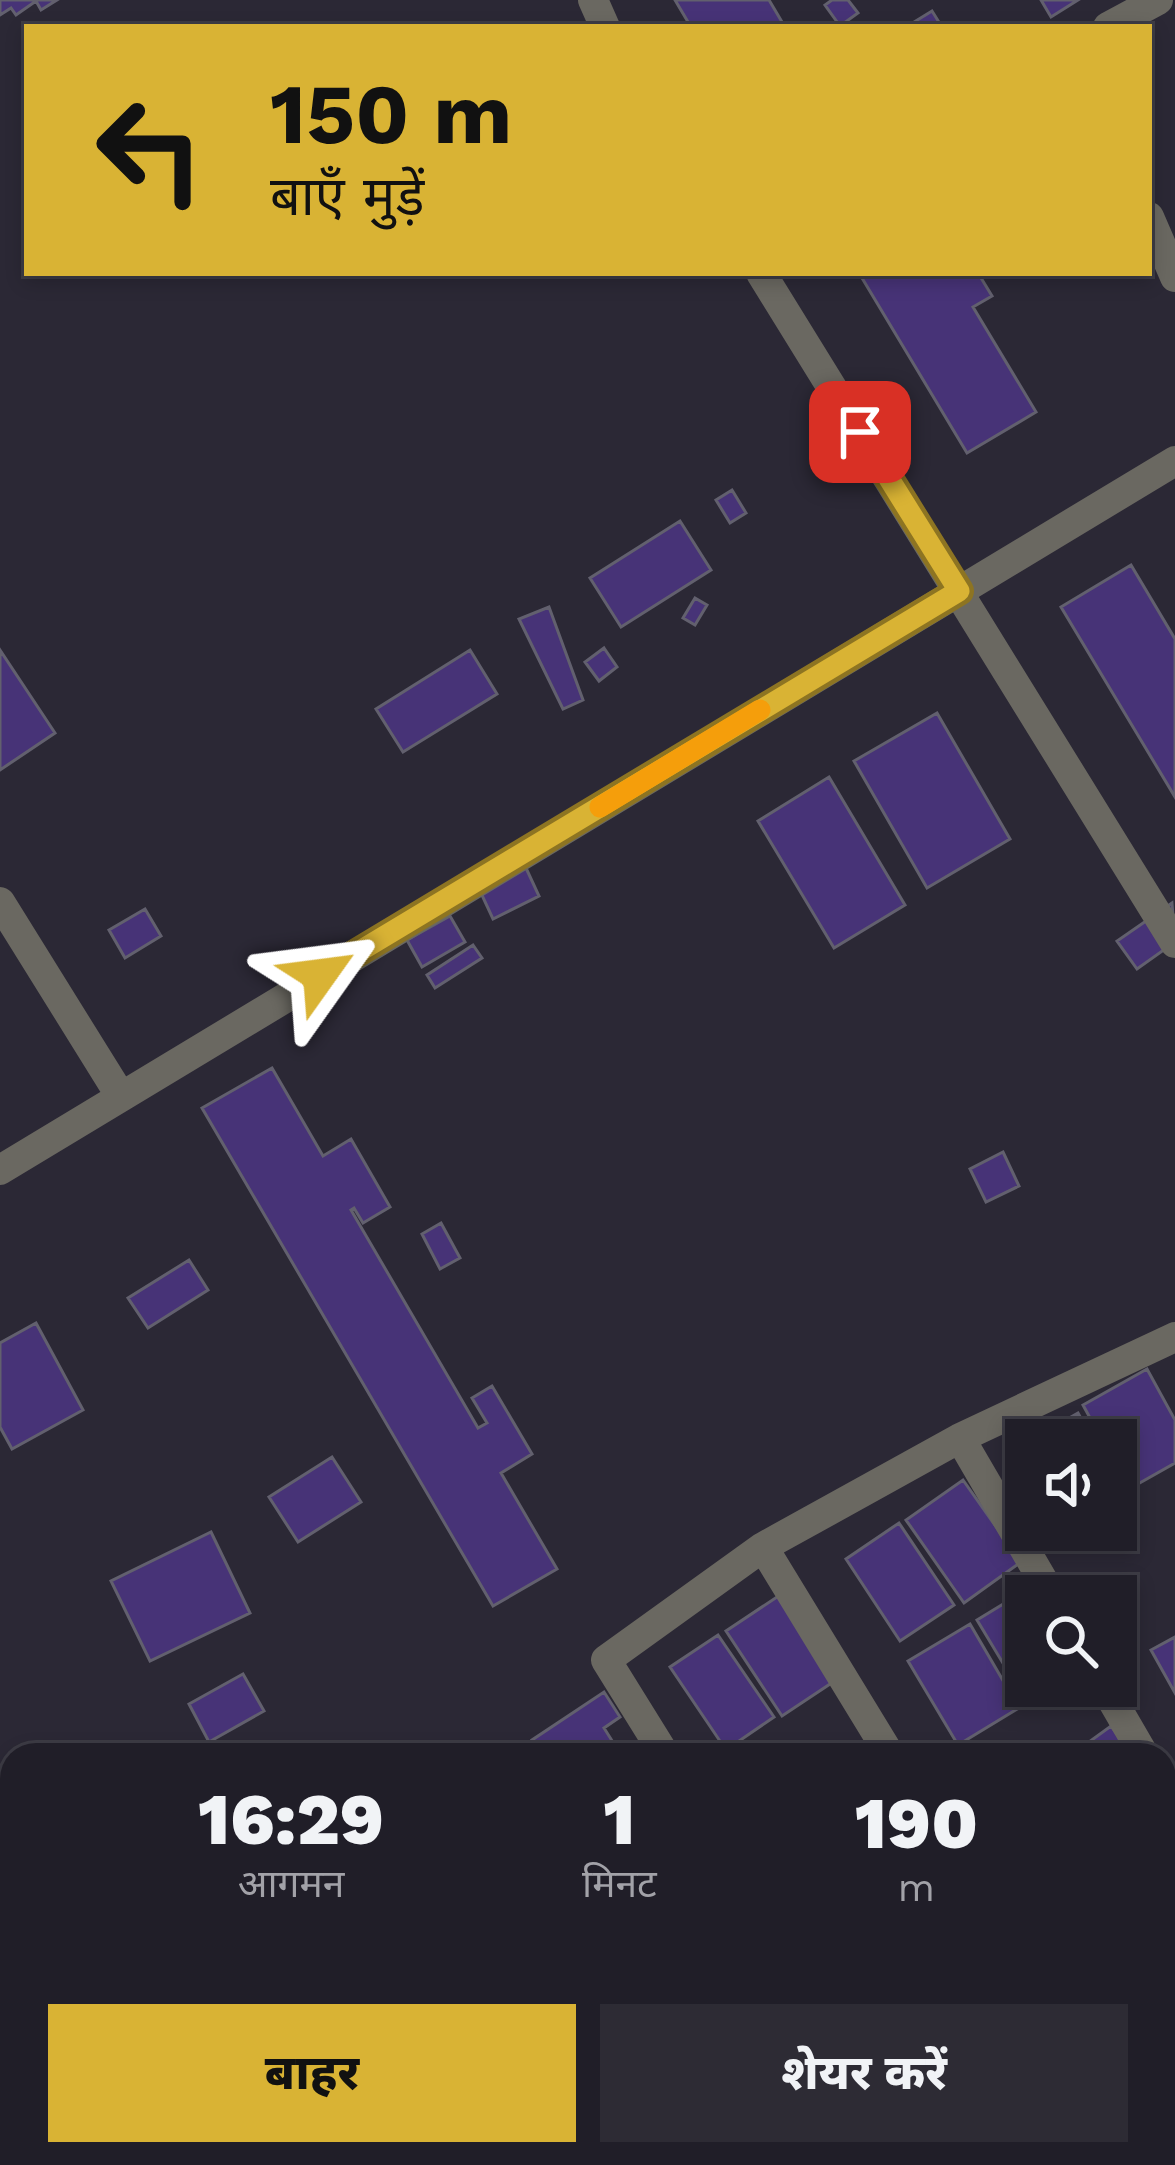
<!DOCTYPE html>
<html lang="hi">
<meta charset="utf-8">
<style>
:root{--surface:#201e28;--page:#2d2b34;--text:#f1f3f6;--muted:#a2a2a8;--line:#3d3c45;--accent:#d9b334}
body{margin:0;font-family:"Work Sans","Noto Sans Devanagari",sans-serif;background:var(--page);color:var(--text);height:100vh;display:flex;flex-direction:column;font-size:45px;white-space:nowrap}
*{box-sizing:border-box;margin:0}
p{font-size:39px;color:var(--muted)}
.icon{flex:none;width:66px;height:66px;fill:none;stroke:currentColor;stroke-width:2;stroke-linecap:round;stroke-linejoin:round}
.map{position:relative;flex:1;overflow:hidden}
.side{position:absolute;left:0px;top:1743px;width:1176px;height:423px;display:flex;flex-direction:column;background:var(--surface);border-radius:36px 36px 0 0;box-shadow:0 6px 18px #0003,0 0 0 3px var(--line)}
.side>*{flex:none}
.hud{position:absolute;left:24px;top:24px;width:1128px;height:252px;border-radius:0px;box-shadow:0 6px 18px #0003,0 0 0 3px var(--line);background:#d9b334;color:#111;overflow:hidden}
.buttons{position:absolute;left:1005px;top:1419px;display:grid;gap:24px}
.buttons a{display:grid;place-items:center;width:132px;height:132px;border-radius:0px;background:var(--surface);box-shadow:0 6px 18px #0003,0 0 0 3px var(--line);font-size:60px}
.pin{position:absolute;display:grid;place-items:center;width:102px;height:102px;color:#fff;margin:-51px;border-radius:24px;box-shadow:0 6px 18px #0006}
.me{position:absolute;width:132px;margin:-66px;rotate:59deg;stroke-linejoin:round;filter:drop-shadow(0 0 9px #0008)}
.turn{display:flex;align-items:center;gap:42px;height:252px;padding:0 48px;font-size:54px}
.turn .icon{width:156px;height:156px;stroke-width:2.5}
.turn b{display:block;font-size:84px;line-height:102px}
.eta{display:flex;justify-content:space-evenly;align-items:center;height:204px;text-align:center}
.eta b{font-size:72px;font-weight:800;line-height:84px}
.cta{display:flex;gap:24px;margin-top:auto;padding:24px 48px}
.cta a{flex:1;height:138px;border-radius:0px;background:var(--accent);color:#111;font-size:48px;font-weight:800;line-height:138px;text-align:center}
.cta a+a{background:var(--page);color:var(--text)}
.map>svg:first-child{display:block}
.building{fill:#473377;stroke:#62606e;stroke-width:3}
.lines{fill:none;stroke-linecap:round;stroke-linejoin:round}
.minor{stroke:#6a6861;stroke-width:30}
.route-casing{stroke:#8d7422;stroke-width:30}
.route{stroke:#d9b334;stroke-width:21}
.slow{stroke:#f59e0b;stroke-width:21}
</style>
<div class="map">
<svg width="1175" height="2165" viewBox="0 0 1175 2165">
<rect width="100%" height="100%" fill="#2b2835"/>
<path class="building" d="M0,0H57L41,10L36,1L16,15L11,8L0,15Z
M675,0H769L785,27H691Z
M832,0H848L858,13L840,26L825,5Z
M1041,0H1078L1051,17Z
M932,11L942,27H906Z
M859,273H978L992,296L973,307L1036,412L967,453Z
M732,490L746,513L730,523L716,500Z
M680,521L711,570L621,627L590,578Z
M1131,565L1175,639V797L1061,607Z
M695,598L707,605L695,625L683,618Z
M549,607L583,700L563,709L519,619Z
M604,648L617,667L599,681L585,662Z
M0,650L55,733L0,770Z
M470,650L497,694L403,752L376,709Z
M937,713L1010,839L927,888L854,761Z
M829,777L905,905L834,948L758,821Z
M526,868L539,896L493,919L480,891Z
M1172,903L1175,942L1137,969L1117,941Z
M145,909L161,936L125,958L109,930Z
M450,916L465,942L422,967L407,940Z
M473,945L482,958L435,988L427,975Z
M272,1068L323,1156L351,1139L390,1207L363,1223L354,1208L351,1210L478,1428L487,1423L472,1398L492,1386L532,1454L501,1473L557,1569L493,1606L202,1108Z
M1003,1152L1019,1186L986,1202L970,1169Z
M441,1223L460,1258L440,1269L422,1234Z
M189,1260L208,1290L148,1328L128,1298Z
M36,1323L83,1410L12,1449L0,1427V1343Z
M1147,1369L1175,1420V1463L1129,1489L1116,1466V1440H1102L1083,1405Z
M1078,1413L1093,1440H1030Z
M332,1457L361,1502L298,1542L269,1497Z
M963,1480L1021,1562L964,1603L906,1520Z
M899,1523L954,1605L900,1641L846,1559Z
M211,1532L250,1613L150,1661L111,1581Z
M1031,1587L1036,1596H1026V1686H1055L1027,1703L977,1620Z
M780,1595L836,1680L782,1716L726,1631Z
M970,1624L1019,1708L958,1745L908,1661Z
M718,1635L774,1717L726,1750L670,1667Z
M1175,1637V1693L1151,1650Z
M243,1674L264,1711L209,1742L189,1704Z
M604,1692L620,1717L604,1728L621,1755H542L532,1740Z
M1111,1726L1133,1755H1071Z
M1164,1804L1175,1822V1901L1164,1908Z
M0,1937L12,1957V1984L0,1992Z
M0,1999L12,2018V2050L0,2058Z
M1175,2067V2147L1164,2131V2075Z
M0,2111L12,2135L13,2154L0,2161Z"/>
<g class="lines">
<path class="minor" d="M593,0L605,27
M1108,27L1158,0
M1149,217L1175,277
M761,273L1175,943
M0,902L120,1095
M0,1170L1175,461
M960,1438L1052,1596
M763,1547L890,1755
M1104,1686L1144,1755
M665,1755L606,1660L763,1547L960,1438L1175,1337
M1164,1789L1175,1808
M1164,1952L1175,1945
M814,2165L833,2154"/>
</g>
<g class="lines">
<g class="route-casing">
<path id="route" d="M320,975L959,591L860,432"/>
</g>
<use href="#route" class="route"/>
<path class="slow" d="M600,807L760,710"/>
</g>
</svg>
<div class="buttons">
<a><svg class="icon" aria-label="sound" viewBox="0 0 24 24"><path d="M4 9h4l5-4v14l-5-4H4zM17 9q2 3 0 6"/></svg></a>
<a><svg class="icon" aria-label="search" viewBox="0 0 24 24"><circle cx="10" cy="10" r="6"/><path d="M15 15l6 6"/></svg></a>
</div>
<div class="pin" style="left:860px;top:432px;background:#d93025"><svg class="icon" aria-label="arrive" viewBox="0 0 24 24"><path d="M6 21V4h12l-3 4 3 4H6"/></svg></div>
<svg class="me" style="left:320px;top:975px" viewBox="-20 -20 40 40"><path d="M0-17L14 15 0 8-14 15z" fill="#d9b334" stroke="#fff" stroke-width="4"/></svg>
<div class="hud">
<div class="turn"><svg class="icon" aria-label="left" viewBox="0 0 24 24"><path d="M17 20v-9H6M10 6l-5 5 5 5"/></svg><div><b>150 m</b>बाएँ मुड़ें</div></div>
</div>
<section class="side">
<div class="eta">
<div><b>16:29</b><p>आगमन</p></div>
<div><b>1</b><p>मिनट</p></div>
<div><b>190</b><p>m</p></div>
</div>
<div class="cta"><a>बाहर</a><a>शेयर करें</a></div>
</section>
</div>
